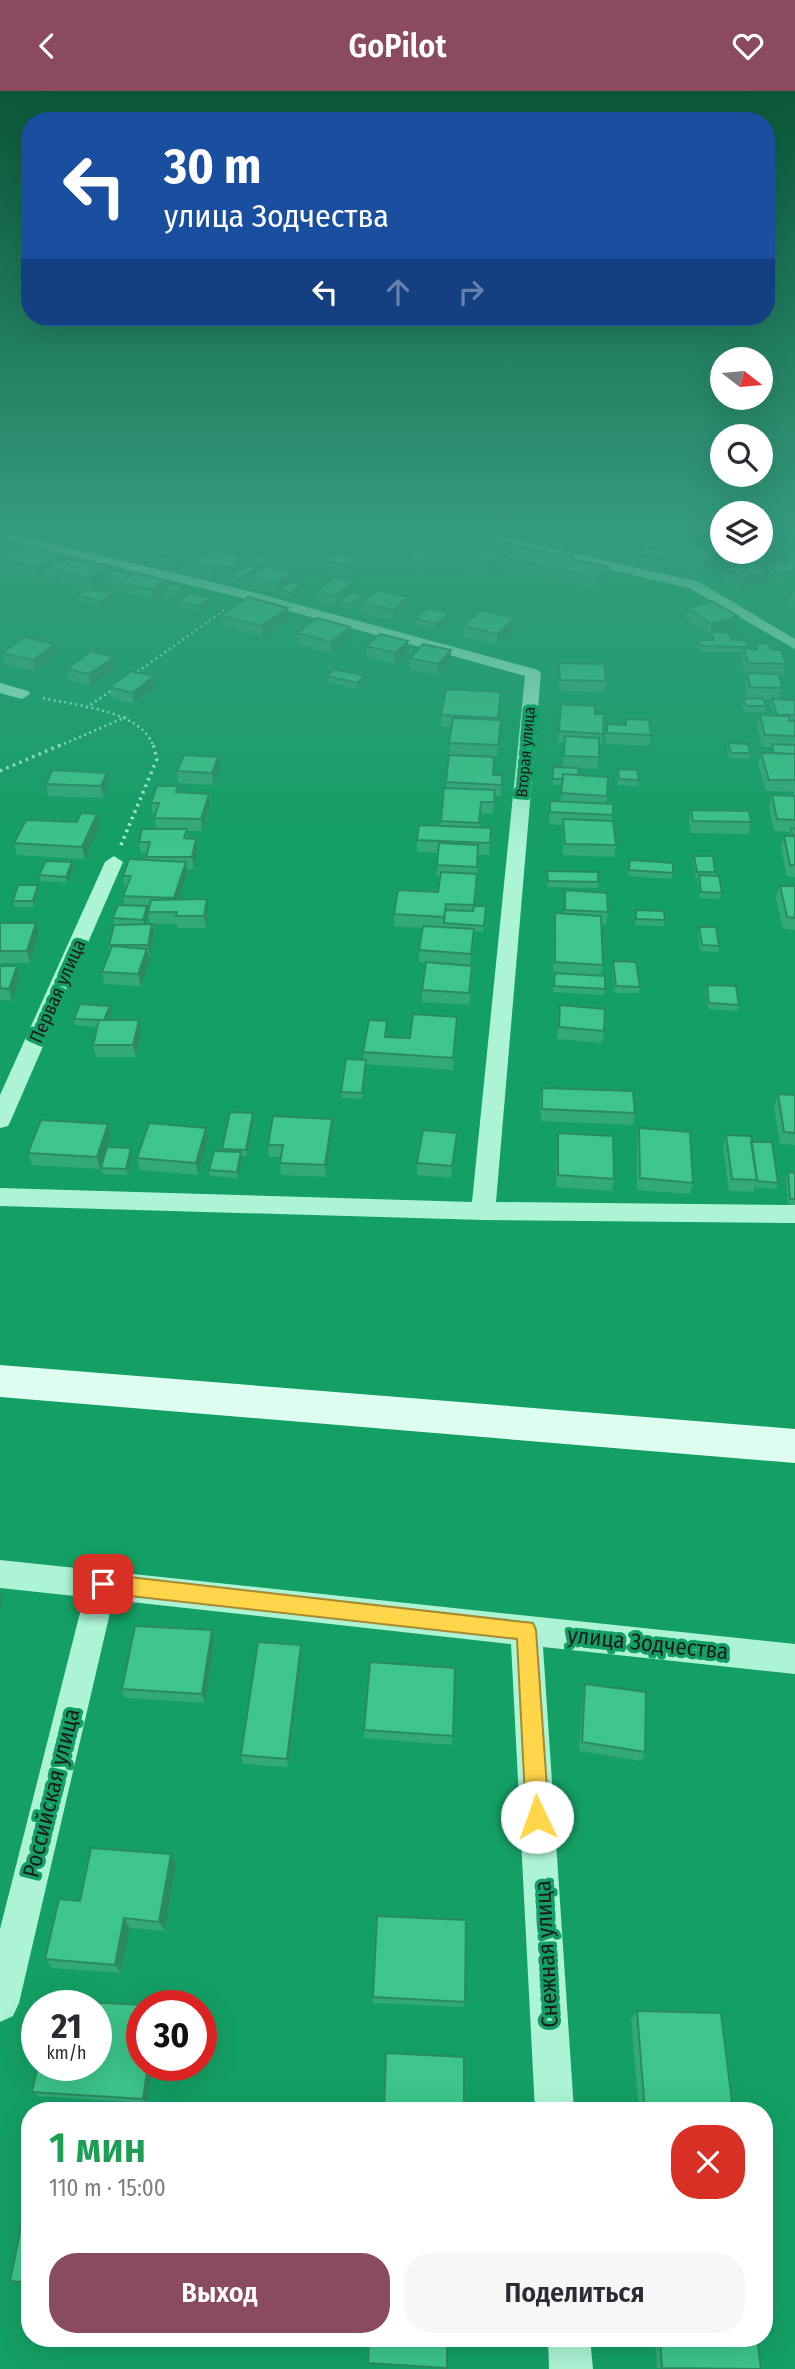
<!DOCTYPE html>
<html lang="ru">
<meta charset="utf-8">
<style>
:root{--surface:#fff;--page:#f7f7f7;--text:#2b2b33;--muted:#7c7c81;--accent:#8a4a60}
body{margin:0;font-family:"Fira Sans Condensed",sans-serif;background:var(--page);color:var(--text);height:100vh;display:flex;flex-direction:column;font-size:26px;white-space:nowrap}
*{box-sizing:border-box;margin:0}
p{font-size:23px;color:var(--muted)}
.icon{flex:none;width:38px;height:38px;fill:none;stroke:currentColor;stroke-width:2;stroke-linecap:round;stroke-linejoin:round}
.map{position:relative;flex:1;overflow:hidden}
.details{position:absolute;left:21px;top:2011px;width:752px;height:245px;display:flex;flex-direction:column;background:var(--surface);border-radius:28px;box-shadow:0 7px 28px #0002}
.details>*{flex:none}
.hud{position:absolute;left:21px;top:21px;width:754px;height:214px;border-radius:28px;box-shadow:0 7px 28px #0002;background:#1a4fa0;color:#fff;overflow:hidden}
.needle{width:46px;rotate:106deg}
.fabs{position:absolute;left:710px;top:256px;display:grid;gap:14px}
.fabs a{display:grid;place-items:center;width:63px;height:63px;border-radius:50%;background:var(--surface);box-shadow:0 7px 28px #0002;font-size:35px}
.speed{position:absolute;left:21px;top:1899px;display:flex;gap:14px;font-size:35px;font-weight:700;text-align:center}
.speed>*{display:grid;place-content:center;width:91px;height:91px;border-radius:50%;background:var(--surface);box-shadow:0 7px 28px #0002;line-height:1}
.speed small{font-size:18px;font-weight:400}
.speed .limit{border:10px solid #d22;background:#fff;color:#111}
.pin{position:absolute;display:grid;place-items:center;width:60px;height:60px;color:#fff;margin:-30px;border-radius:14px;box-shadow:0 4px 10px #0006}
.me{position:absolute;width:77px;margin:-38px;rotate:357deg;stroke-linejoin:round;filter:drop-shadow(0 0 5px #0008)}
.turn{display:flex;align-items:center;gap:24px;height:147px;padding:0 28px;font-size:32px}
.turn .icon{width:91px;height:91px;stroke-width:2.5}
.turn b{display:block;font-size:49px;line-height:60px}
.lanes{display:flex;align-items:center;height:66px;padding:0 28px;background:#0003;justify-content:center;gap:35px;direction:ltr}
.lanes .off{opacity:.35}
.round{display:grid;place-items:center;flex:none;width:74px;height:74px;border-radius:28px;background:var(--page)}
.summary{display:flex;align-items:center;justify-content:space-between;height:119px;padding:0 28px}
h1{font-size:42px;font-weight:600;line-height:52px;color:#1e9e55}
.primary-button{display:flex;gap:14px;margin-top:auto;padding:14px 28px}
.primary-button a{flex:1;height:80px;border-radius:28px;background:var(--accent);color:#fff;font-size:28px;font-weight:600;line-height:80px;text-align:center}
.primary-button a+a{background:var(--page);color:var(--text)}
header{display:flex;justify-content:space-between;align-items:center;height:91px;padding:0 28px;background:var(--accent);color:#fff;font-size:32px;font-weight:600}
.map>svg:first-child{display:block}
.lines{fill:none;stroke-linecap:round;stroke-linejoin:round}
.path-far1{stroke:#acf4d5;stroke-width:2.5;stroke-dasharray:2 3.5;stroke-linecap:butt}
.path{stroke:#acf4d5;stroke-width:3.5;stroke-dasharray:2.5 4.5;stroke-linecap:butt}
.street{fill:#acf4d5;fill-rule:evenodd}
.secondary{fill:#dcfdef;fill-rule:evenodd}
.wall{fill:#34a978}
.shaded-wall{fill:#2b8a61}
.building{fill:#3dc58b;stroke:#2b8a61;stroke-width:2}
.route{fill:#ffd54a;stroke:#a68a30;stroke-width:2}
.labels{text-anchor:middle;stroke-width:7;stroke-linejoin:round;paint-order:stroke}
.far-street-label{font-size:16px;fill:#1d1d1d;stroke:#149f65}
.street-label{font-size:19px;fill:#1d1d1d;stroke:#149f65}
.near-street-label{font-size:23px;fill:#1d1d1d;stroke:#149f65}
</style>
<header><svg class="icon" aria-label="back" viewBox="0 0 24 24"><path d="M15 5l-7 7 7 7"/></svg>GoPilot<svg class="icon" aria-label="heart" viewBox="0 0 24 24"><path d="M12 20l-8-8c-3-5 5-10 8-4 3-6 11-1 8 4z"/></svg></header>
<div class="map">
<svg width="795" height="2278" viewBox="0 0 795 2278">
<rect width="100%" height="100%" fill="#149f65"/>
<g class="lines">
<path class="path-far1" d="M133,584L226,518
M43,607C74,614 143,620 153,655
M86,617L115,597
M59,655L126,626"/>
<path class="path" d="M0,680L63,653
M121,754L157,668L153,653"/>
<path class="street" d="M0,440L252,501L538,579L541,582L496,1111L795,1114V1132L483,1129L0,1115V1097L472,1111L525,585L242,507L0,447Z
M455,440H476L699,491L795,548V558L689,497L461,444Z
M0,592L28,600L30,603L22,608L0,602Z
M114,765L123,771L11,1029L8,1035L0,1037V1004L105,771Z
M0,1469L795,1553V1583L543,1556L574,2020H535L511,1553L113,1509L19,1912L13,1925L0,1931V1838L84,1506L0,1497Z
M548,2247H590L593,2278H549Z"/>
<path class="secondary" d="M0,1274L795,1338V1372L0,1306Z"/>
</g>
<path class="wall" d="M42,440H124L125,445L102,458L77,451V450L75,451L58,449L57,445L42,442Z
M310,440H333L329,443L325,441V444L305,459L291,456V450Z
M343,440H384V441L371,450L343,444Z
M385,440H404L398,445L385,442Z
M514,440H560L548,449L536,447V443L534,445Z
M562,440H606L640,443L639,453L628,464L597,458L598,452L594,456L562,448Z
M677,440V444L664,456L652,454L653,448Z
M723,446V459L716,458L717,453Z
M408,447L450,448L435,462L408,457Z
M495,449L494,454L513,459L573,468L609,476L607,487L595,498L503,477V470L485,484L471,480L472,470L474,468L449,462L450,452Z
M145,450L122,465L109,462L108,457Z
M143,459L195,462L173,476L144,469Z
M638,463H669L658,473L637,468Z
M61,464L62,470L109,476L110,482L184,500L176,507L163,504V503L154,509L122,502L120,495L105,492L104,490L92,498L60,490L59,487L52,491L41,488V486L38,487L4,477L2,467Z
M678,464L715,470L703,481L676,475Z
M795,465V484L781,489L769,482L767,491L740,498L723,487L725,477L762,476V473L775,474L791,469L792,466Z
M270,467L271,472L267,475L293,491L302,499L291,507L279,505V502L277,503L251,497L250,488L243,493L231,491V485L227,488L217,485L213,488L193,483L191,472L243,476L249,475V471Z
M432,468L421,478L409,476V470Z
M324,470L357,472L346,480L324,476Z
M353,491V501L364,504V509L351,518L340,515V513L336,516L317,512L316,501Z
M795,501V517L788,515L791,504Z
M77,504L115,507L101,516L78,509Z
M408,506V517L393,529L362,522L361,511Z
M211,507V512L199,521L179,516L178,510Z
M687,517L738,525L736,536L719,541L732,549L749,556L748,558H754L755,552L771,558L786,573L783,584H779L782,597L779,608L795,609V786H787L781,757L784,745H790V741L774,740L769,715L772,704L794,705V701L766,700L758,674L761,662H772V656H762L757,636L760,624L774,625L770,614L772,608H763L766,615L765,621H744L741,613L743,608L747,607L745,593L747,584L745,583L741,569L743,561H700L698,555L699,549H711V543L685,528Z
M450,522L449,528L437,539L414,533L415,528Z
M221,525L289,527L262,546L223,535Z
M463,535L514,538L497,554L462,546Z
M350,536V547L331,562L298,553L297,542Z
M408,550V561L395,573L366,566V555Z
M451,559V570L438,584L410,578V567Z
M2,562L58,564L35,580L4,573Z
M114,566L116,577L91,595L69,589L67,578Z
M559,572L606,590L604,601L559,600Z
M327,585L365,590L357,598L327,591Z
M110,596H155L134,613L111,607Z
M501,601L498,629H501L497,665L449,663L452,636H441V624Z
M561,613L595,623L603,643L601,654H599L597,678L563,676L564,652H558Z
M626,628L651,644L649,655L606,653L605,645L607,633L625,634Z
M728,652L750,662L749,668L729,667L727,658Z
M449,664L493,684H502L501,705H494L493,723L480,722L479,737H491L489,764H478L477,795L474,815L485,822L483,841L474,840L470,875L472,887L469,914L422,911V899L426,872L419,871V859L423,837L394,835V823L438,801L440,786H437L438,762L417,761V749L440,735L444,697H446Z
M553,676L579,684L607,705L606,713L613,724L612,730L616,754L614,766L563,764V734L549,733L550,710H561L562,694H553Z
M220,677L213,694L178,692L177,680Z
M618,678L639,689L638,695L618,694L617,684Z
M46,693H109L104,707L48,705Z
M178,695L179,702L209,703L210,714L202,740H187L188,747L196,748L198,759L194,778H187V782L179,808L208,820L206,837H178L177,833H150L148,822L144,833H152L154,845L150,866H149L150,870L141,895L104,893L102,881L110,861L109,854L114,833L113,827L125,814L123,805L126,796H125L123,785L146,769L147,763L141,762L139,751L156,738L154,727L155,724H153L151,712Z
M691,719L751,731L748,743L691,742L689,731Z
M77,731L100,735L85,768L17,764L14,752Z
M694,765L715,781V785L722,802L720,808L700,807L698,790V787H696L693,771Z
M630,769L673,782L672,788L628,785Z
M72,771L74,777L67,792L41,790L39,784Z
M547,780L598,791V797L548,796Z
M38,794L39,800L34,816H14L13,810Z
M780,795H795V839L783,838L776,807Z
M565,799L608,821L606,833H601L603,874L601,885L605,898L604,904L553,901L554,834L555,822L564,823Z
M636,819L665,829L664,835L635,834Z
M0,832L39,844L30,872H0Z
M699,836L719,855L718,861L700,860L698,842Z
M613,870L640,896L639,902H615L612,876Z
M0,875L20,887L12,910L0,909Z
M707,894L739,914L738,920L708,918L706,900Z
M560,914L604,940L602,952L557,948Z
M112,921L108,929L141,941L136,966H96L93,954L97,936L75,934L74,928Z
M456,938L453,979L366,973L362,1008L342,1007L341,1001L364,969L363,961L387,942V946L410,947Z
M542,997L635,1022L633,1034L541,1030L540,1009Z
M778,1003L795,1004V1054L780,1053L774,1015Z
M253,1022L254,1029L247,1065H241L238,1087L210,1085L209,1079L223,1060L222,1058Z
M108,1033L111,1045L108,1056L131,1057L132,1063L128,1084L103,1083L101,1077L103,1069L100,1078L32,1074L28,1062Z
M639,1037L693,1092L690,1103L637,1099V1049Z
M332,1040L326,1086L281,1084L280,1072L281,1066H269L268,1054Z
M558,1042L614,1088L612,1100L556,1096L557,1054Z
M726,1044L751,1051L778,1092L776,1098L755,1096L753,1101L729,1100L723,1056Z
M208,1049L198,1084L140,1079L137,1067Z
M456,1054L451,1087L417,1084V1072Z
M788,1081L795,1082V1114H788L786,1087Z
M215,1549L205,1612L125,1607L122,1598Z
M302,1563L288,1676L243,1673L241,1664Z
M585,1593L645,1661L642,1670L579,1660L583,1602Z
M364,1639L453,1645L452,1654L364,1647Z
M176,1773L165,1840L130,1837L121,1882L53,1877L45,1868Z
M373,1906L465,1911L464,1916L373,1912Z
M96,1914L147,2012L38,2005L32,2001L96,1974Z
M637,1920L733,2020H639L631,1928Z
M655,2247H757L680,2278L657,2277Z"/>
<path class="shaded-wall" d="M75,440H94L75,441L77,450L75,451L73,441Z
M115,440H124L125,445L102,458L101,448Z
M324,440L325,444L305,459V454Z
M371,440H384V441L371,450Z
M398,440H404L398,445Z
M448,440H450V448L435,462V452Z
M549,440H560L548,449Z
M602,440H606L598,448V452L594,456L595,445Z
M677,440V444L664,456L665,451Z
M640,443L639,453L628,464L629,454Z
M144,445L145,450L122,465L121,459Z
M495,449L494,460L481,469L482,459Z
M194,452L195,462L173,476L172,466Z
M514,453L513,463L504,467L503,470L485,484V473Z
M670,458L669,463L658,473L659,468Z
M717,460L715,470L703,481L705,471Z
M433,463L432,468L421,478V473Z
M61,464L62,475L40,483L41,486L38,487L36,477Z
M243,466L244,477L227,488L226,477Z
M270,467L271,472L263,479L262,474Z
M357,467V472L346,480V475Z
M216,475L217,485L213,488L212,477Z
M109,476L111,486H104V490L92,498L90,487Z
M609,476L607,487L595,498L596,487Z
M257,477L258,482L250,486V488L243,493L242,488Z
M795,479V484L781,489L782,483Z
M292,481L293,492L279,499V502L277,503V492Z
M769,481L767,491L740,498L742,487Z
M58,482L59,487L52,491L51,486Z
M165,489L167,500L163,499V503L154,509L152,499Z
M353,491V502L340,510V513L336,516V505Z
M302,493V499L291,507V502Z
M183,495L184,500L176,507V501Z
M114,502L115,507L101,516L100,510Z
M364,504V509L351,518V513Z
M408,506V517L393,529V519Z
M211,507V512L199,521L198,515Z
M288,517L289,527L262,546V535Z
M450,522L449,528L437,539V533Z
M738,525L736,536L712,543L711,541L710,544L712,533Z
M515,527L514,538L497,554L498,543Z
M350,536V547L331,562V551Z
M408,550V561L395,573V562Z
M55,553L58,564L35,580L33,569Z
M451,559V570L438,584V573Z
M114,566L116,577L91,595L89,583Z
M154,585L155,596L134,613L132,602Z
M365,585V590L357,598V592Z
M218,666L220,677L213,694L212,682Z
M107,682L109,693L104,707L101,695Z
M209,703L210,714L202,740L201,728Z
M97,723L100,735L85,768L82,756Z
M196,748L198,759L194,778L192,766Z
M72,771L74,777L67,792L66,786Z
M186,771L187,782L176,819L174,807Z
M38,794L39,800L34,816L33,810Z
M207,808L208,820L206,837L204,825Z
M147,815L149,821L144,835L143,829Z
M36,832L39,844L30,872L27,860Z
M152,833L154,845L150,866L148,854Z
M147,858L150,870L141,895L138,883Z
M17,875L20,887L12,910L9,898Z
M110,915L112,921L105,936L104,930Z
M139,929L141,941L136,966L133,954Z
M253,1022L254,1029L247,1065L246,1059Z
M332,1028V1040L326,1086L325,1074Z
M108,1033L111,1045L100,1078L97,1066Z
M206,1037L208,1049L198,1084L196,1072Z
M457,1042L456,1054L451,1087L452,1075Z
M131,1057L132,1063L128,1084L126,1078Z
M241,1061L242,1068L238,1087L237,1081Z
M0,1502L3,1508L0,1520Z
M212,1539L215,1549L205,1612L202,1603Z
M301,1554L302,1563L288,1676L287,1668Z
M171,1763L176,1773L165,1840L159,1831Z
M124,1827L130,1837L121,1882L115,1874Z
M148,1974H153L147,2012L143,2008Z"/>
<path class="building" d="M78,440H115L101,448L75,441Z
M310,440H324L305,454L291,450Z
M416,440H448L435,452L408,447Z
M569,440H602L595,445Z
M607,440H625L640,443L629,454L598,448Z
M662,440H677L665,451L653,448Z
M132,442L144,445L121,459L108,457Z
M463,442L495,449L482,459L450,452Z
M165,445L194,452L172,466L143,459Z
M723,446V454L717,453Z
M501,449L514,453L485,473L472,470Z
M27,454L61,464L36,477L2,467Z
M690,454L717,460L705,471L678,464Z
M660,455L670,458L659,468L638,463L646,456L656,458Z
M516,456L573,465L571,468L609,476L596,487L504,467Z
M212,459L243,466L226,477L216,475L212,477L191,472Z
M420,460L433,463L421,473L409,470Z
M335,462L357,467L346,475L324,470Z
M257,465L270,467L262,474L249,471Z
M66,467L74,469L58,480V482L51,486L40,483Z
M76,468L109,476L90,487L58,480Z
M791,469L795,473V479L782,483L762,473L768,471L775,474Z
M752,470L769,481L742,487L725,477Z
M246,474L257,477L242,488L231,485Z
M266,475L292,481L277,492L250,486Z
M115,479L132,483L122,490L104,486Z
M133,482L165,489L152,499L120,492Z
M334,487L353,491L336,505L316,501Z
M290,491L302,493L291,502L279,499Z
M170,492L183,495L176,501L163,499Z
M87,498L114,502L100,510L77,504Z
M378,499L408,506L393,519L361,511Z
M353,501L364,504L351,513L340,510Z
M191,502L211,507L198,515L178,510Z
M248,506L288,517L262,535L221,525Z
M712,510L738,525L712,533L687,517Z
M427,517L450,522L437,533L415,528Z
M481,519L515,527L498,543L463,535Z
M317,527L350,536L331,551L297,542Z
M711,541H729L732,549H746L749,556L701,555L699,549H714Z
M380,543L408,550L395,562L366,555Z
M24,546L55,553L33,569L2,562Z
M755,552H769L771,558L781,559L786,573L748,572L744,558H757Z
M423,553L451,559L438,573L410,567Z
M91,560L114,566L89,583L67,578Z
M559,572L604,573L606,590L560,589Z
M334,578L365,585L357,592L327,585Z
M131,580L154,585L132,602L110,596Z
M747,582L779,583L782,597L750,596Z
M446,598L501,601L498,627L441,624Z
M763,607L766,615H746L743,608Z
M772,608L795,609V624H777Z
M561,613L595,615V623H604L603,643L559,640Z
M760,624L789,625V630H795V645L765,644Z
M453,627L501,629L498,654L449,652Z
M626,628L649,629L651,644L607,642V633L626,634Z
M565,645L599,647V666L564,665Z
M728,652L748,653L750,662H731Z
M772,653L795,654V663L774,662Z
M761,662L795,663V689H769Z
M184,664L218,666L212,682L177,680Z
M449,664L494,666L493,684H502V694L446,691Z
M553,676L578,677L579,684L563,683V688H553Z
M618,678L637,679L639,689L619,688Z
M52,679L107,682L101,695L46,693Z
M563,683L608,686L607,705L561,702Z
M157,695H178L176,701L209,703L201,728L154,727L159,712H151Z
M444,697L495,699L494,711H481L479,732L441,730Z
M772,704L795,705V729L777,728Z
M550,710L613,713V724L550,721Z
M691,719L749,720L751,731L693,730Z
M81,722L97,723L82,756L14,752L26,729L77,731Z
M563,728L613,730L616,754L565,753Z
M419,734L491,737L490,752L417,749Z
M791,737L795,738V745H793Z
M142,738H187L184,747L196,748L192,766H146L150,751H139Z
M784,745H795V774H790Z
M439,752L478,754L477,776L437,774Z
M694,765H713L715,781H697Z
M129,768L186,771L174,807L123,805L131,785H123Z
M630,769L673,772V782L629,779Z
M46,770L72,771L66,786L39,784Z
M547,780L598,781V791L548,790Z
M441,781L477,783L474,814L446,813L444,826L394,823L398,799L438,801Z
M699,784L719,785L722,802L701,801Z
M18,794H38L33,810H13Z
M780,795H795V827L787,826Z
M565,799L607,802L608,821L565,819Z
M207,808L204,825H176L177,821H148L151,809Z
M118,814L147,815L143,829L113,827Z
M474,815H486L484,835L444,832L445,819L473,820Z
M636,819L664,820L665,829L636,828Z
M555,822L601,825L603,874L555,871Z
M0,832H36L27,860H0Z
M152,833L148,854H109L114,834Z
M423,835L474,838L471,863L419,859Z
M699,836H716L719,855L702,854Z
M112,855L147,858L138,883L102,881Z
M613,870L636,871L640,896L616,895Z
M426,871L472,875L469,902L422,899Z
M0,875H17L9,898L0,897Z
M555,882L605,885V898L554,895Z
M707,894L736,895L739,914L709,912Z
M80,913L110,915L104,929L74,928Z
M560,914L605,918L604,940L559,936Z
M413,923L457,926L453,967L363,961L369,929L387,930L385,946L410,947Z
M99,929H139L133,954H93Z
M346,968L366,969L362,1002L341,1001Z
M542,997L633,1000L635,1022L542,1018Z
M778,1003L795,1004V1042L784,1041Z
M230,1021L253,1022L246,1059L222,1058Z
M273,1025L332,1028L325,1074L280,1072L283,1054H268Z
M41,1029L108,1033L97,1066L28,1062Z
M149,1032L206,1037L196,1072L137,1067Z
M639,1037L690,1041L693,1092L640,1087Z
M423,1039L457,1042L452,1075L417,1072Z
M558,1042L613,1045L614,1088L558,1084Z
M726,1044L751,1045L757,1089L732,1088Z
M751,1051H772L778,1092L757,1090Z
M107,1056L131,1057L126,1078L101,1077Z
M214,1060L241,1061L237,1081L209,1079Z
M788,1081L795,1082V1108H790Z
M135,1535L212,1539L202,1603L122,1598Z
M258,1551L301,1554L287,1668L241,1664Z
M370,1571L455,1577L453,1645L364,1639Z
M585,1593L646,1601L645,1661L582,1651Z
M91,1757L171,1763L159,1831L124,1827L115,1874L45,1868L59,1808L80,1810Z
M377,1825L466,1829L465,1911L373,1906Z
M81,1911L145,1914H142V1974H148L143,2008L32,2001L38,1974H96V1914H80Z
M637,1920L721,1922L733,2020H645Z
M386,1962L464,1966V2020H384Z
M30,2093V2192L10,2190Z
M369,2247H447V2277L368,2272Z
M660,2247H757L761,2278L662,2277Z"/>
<linearGradient id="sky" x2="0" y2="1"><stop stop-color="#0b5738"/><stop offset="0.58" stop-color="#349b7e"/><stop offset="1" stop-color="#349b7e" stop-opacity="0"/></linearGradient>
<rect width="795" height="759" fill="url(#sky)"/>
<path class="route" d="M103,1483L533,1532L536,1539L549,1726L545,1734L537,1737L530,1734L526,1726L517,1548L103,1502L96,1499L93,1493L96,1486Z"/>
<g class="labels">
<g class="far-street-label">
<text transform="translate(525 661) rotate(-85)" y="6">Вторая улица</text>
</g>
<g class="street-label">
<text transform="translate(57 900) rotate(-66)" y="7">Первая улица</text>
</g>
<g class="near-street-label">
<text transform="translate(648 1552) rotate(6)" y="8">улица Зодчества</text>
<text transform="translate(51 1702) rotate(-76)" y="8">Российская улица</text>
<text transform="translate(546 1863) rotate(-93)" y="8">Снежная улица</text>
</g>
</g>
</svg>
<div class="fabs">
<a><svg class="needle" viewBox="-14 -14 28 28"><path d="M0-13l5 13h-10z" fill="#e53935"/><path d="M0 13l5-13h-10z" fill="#7c7c81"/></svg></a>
<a><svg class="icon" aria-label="search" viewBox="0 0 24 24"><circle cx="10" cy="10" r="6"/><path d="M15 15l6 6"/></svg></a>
<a><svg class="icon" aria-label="layers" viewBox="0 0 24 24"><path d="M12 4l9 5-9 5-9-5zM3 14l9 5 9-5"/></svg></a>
</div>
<div class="speed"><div>21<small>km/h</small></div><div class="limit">30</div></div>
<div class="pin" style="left:103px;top:1493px;background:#d93025"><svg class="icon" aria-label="arrive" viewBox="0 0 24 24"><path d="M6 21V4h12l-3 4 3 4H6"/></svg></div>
<svg class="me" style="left:537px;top:1726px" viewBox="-20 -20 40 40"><circle r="19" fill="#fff"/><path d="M0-13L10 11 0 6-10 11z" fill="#ffd54a"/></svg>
<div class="hud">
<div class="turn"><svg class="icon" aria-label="left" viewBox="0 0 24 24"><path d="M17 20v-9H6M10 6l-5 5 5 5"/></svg><div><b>30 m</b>улица Зодчества</div></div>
<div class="lanes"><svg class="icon" aria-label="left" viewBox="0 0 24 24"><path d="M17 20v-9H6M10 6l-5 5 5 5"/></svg><svg class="icon off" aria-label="ahead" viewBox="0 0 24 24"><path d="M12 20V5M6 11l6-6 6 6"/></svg><svg class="icon off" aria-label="right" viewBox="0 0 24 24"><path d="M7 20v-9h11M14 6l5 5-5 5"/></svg></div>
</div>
<section class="details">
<div class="summary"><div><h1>1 мин</h1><p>110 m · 15:00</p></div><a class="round" style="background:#d93025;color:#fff"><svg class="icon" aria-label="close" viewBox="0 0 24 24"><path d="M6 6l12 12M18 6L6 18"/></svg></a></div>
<div class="primary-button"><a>Выход</a><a>Поделиться</a></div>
</section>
</div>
